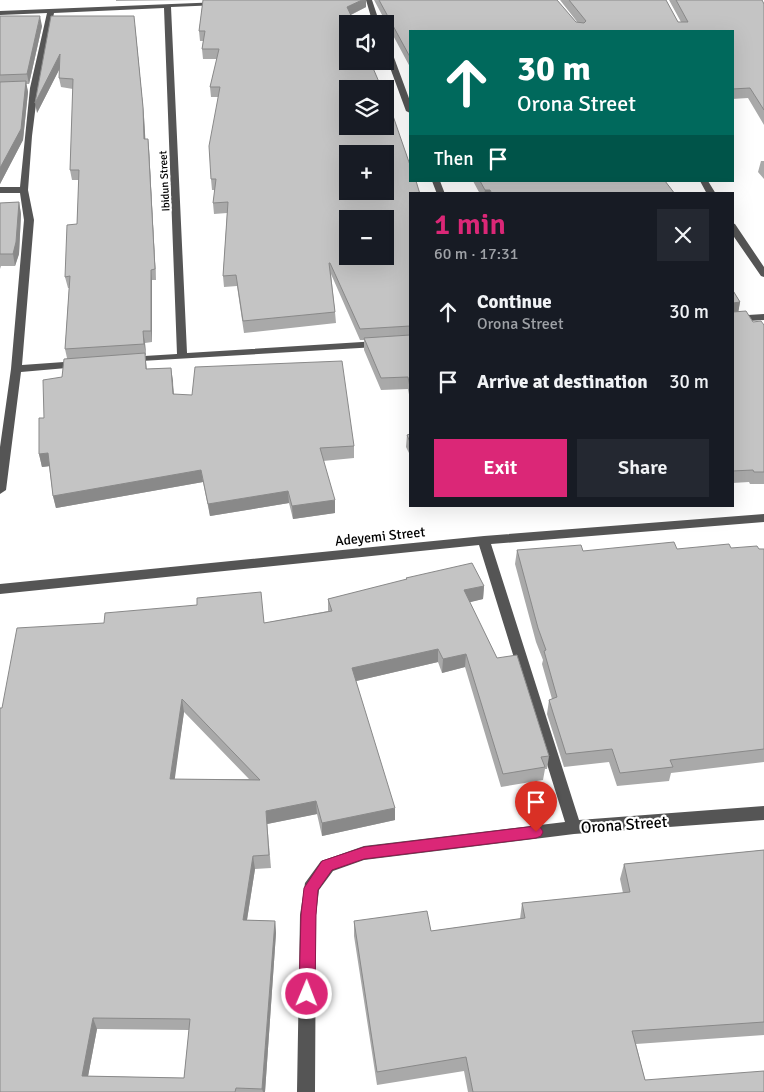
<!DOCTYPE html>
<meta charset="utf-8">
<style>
:root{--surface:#171b24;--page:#242831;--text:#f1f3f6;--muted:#9ea1a6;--accent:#db2777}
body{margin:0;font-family:Signika,sans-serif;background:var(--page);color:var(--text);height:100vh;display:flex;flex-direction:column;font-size:19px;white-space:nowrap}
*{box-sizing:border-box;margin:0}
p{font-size:16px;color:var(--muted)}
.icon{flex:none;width:28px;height:28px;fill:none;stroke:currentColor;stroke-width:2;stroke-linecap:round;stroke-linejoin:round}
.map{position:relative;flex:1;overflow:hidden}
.drawer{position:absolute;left:409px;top:192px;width:325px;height:315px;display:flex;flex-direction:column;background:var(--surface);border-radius:0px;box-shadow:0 5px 20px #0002}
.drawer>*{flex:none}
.banner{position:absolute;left:409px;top:30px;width:325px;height:152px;border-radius:0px;box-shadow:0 5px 20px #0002;background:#00695c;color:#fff;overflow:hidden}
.controls{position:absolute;left:339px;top:15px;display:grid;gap:10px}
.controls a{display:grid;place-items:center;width:55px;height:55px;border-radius:0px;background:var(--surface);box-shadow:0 5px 20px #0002;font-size:25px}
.pin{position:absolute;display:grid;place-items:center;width:42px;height:42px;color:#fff;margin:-51px -21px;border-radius:50% 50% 50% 0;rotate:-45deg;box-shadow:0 0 5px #0007}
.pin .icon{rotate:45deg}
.me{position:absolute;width:55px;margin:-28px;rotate:1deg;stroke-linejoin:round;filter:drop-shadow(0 0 4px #0008)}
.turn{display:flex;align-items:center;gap:18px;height:105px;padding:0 25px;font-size:22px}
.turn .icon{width:65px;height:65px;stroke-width:2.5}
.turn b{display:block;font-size:35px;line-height:42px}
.then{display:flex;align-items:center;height:48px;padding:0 25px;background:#0003;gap:10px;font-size:19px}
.round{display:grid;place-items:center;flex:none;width:52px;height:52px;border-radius:0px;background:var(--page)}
.headline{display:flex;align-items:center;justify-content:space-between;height:85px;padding:0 25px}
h1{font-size:30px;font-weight:600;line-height:38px;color:var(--accent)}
.primary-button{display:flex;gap:10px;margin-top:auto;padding:10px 25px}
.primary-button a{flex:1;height:58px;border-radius:0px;background:var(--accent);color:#fff;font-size:20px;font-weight:600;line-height:58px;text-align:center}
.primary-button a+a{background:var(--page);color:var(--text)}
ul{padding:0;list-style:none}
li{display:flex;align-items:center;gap:15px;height:70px;padding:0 25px}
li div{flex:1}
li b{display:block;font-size:19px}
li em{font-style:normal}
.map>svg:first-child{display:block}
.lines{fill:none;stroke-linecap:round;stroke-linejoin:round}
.minor{fill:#555;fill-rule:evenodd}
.wall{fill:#a9a9a9;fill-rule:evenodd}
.shaded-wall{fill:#898989}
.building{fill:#c4c4c4;stroke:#898989;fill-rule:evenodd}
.route{fill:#db2777;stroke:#8e194d}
.labels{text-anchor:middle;stroke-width:4.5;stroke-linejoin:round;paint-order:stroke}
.far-street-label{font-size:11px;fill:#000;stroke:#fff}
.street-label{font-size:14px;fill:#000;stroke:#fff}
.near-street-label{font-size:16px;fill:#000;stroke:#fff}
</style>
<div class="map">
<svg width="764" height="1092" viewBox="0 0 764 1092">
<rect width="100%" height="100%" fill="#fff"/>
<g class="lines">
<path class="minor" d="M366,0H372L380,24H373Z
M221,2V4L219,5L171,7L187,353L410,339V345L124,362L123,360L124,358L128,357L177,354L164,8L54,13L38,88L32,136L28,190L34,220L22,365L78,361L83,364L78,367L21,372L6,490L0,494V447L11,369L24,220L20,193H0V187H20L30,88L47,13L0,15V11Z
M385,42L389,44L410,101V113L406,111L385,54Z
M432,181H440L445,194H437Z
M700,181H708L716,194H707Z
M732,223L735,224L764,267V277L761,276L732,234Z
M764,314V320L732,322V316Z
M764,514V522L491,544L579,820L764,806V820L574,834L364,860L333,871L319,890L316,915L315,1092H297L300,915L305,883L321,861L327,859L364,846L565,822L479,545L0,594V584L484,536Z"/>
</g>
<path class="wall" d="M116,0H197L116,1Z
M203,0H366V7L351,15L410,194V400L408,389L381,390L364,350V340H360L331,274L335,312L336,323L244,333L237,286L224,287L223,276L227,213L214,214L213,203L215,190H212L211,179L218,97H211L210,87L217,59H203L202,49L203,41H200L199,31Z
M374,0H557L576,22L578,23L560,0H666L678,22H681L669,0H762L764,4V125L748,98L732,99V31H410V67Z
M0,16L42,26L29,84H26L28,92L23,140L0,184Z
M51,16L135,25L144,117L145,139H148L149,149L156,280H152V342L145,343L146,355H145L147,369L171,368L174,394L354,446V458L323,461L335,513L293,519L289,503L210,516L203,482L56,508L53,496L49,466L42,467L39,454L44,418L62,377L67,358L65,349L69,288H68L65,277L77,224L79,180H72L70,170L73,89L61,87L59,78L60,68L37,113Z
M761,161H764V179L758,172Z
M473,181H665L675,194H480Z
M19,202L21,214L19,254L15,266H1L0,269V203Z
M732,289L740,302L738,312L753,322L764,325V484H750L749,482L732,483Z
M410,434V455L406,447L407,435Z
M731,548L764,549V762L671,773L669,781L617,786L609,762L564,767L547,714L549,700L552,699L542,664L543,660L536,642L515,564L517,550L583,551Z
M406,578L484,586L483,599L469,602L497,658L549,756L547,769H545L543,780L501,787L465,667L442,673L438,662L356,681L395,820L322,836L317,814L267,824L271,868L255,869L247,920L275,921L276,933L265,1092H0L2,708L264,623L328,611V599L406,580ZM184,712L249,779H174ZM97,1029L189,1030L184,1078L88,1076Z
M764,850V1035L636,1044L645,1080L764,1092H468L464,1071L377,1085L354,936V921L431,931L520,919L522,903L623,893L620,879L624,864Z"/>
<path class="shaded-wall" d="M362,0H366V7L348,16L347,7Z
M40,16L42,26L29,84L27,74Z
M135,25L144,117L146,149L144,139Z
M60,54L62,64L37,113L35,103Z
M26,81L28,92L23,140L0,184V168Z
M148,139L149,149L156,280L155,269Z
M485,190H490V194H484Z
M19,202L21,214L19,254L15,266L13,254Z
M151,270L152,280V342L151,331Z
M740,302L738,314H732L733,303Z
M143,331L145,343L146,355L144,344Z
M171,368L173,381L174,407Z
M48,453L51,466L42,467L39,454Z
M201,470L203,482L56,508L53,496Z
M288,491L289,503L210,516L208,504Z
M335,500V513L293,519L292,506Z
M484,586L483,599L463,604L464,590Z
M438,649V662L352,682V668Z
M466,654L465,667L442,673L443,659Z
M182,699L184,712L173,792L170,779Z
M316,801L317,814L267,824L271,868L266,811Z
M395,808V820L322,836V823Z
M253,856L255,869L245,932L243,920Z
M275,921L276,933L265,1092H263L262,1089Z
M93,1018L97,1029L86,1087L82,1076Z"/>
<path class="building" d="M203,0H362L347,7L355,24H348V61H370L382,89H348V126H385V96L392,113L410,165V181H416L420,194H410V326L360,329L330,263H329L335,312L243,321L236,275L223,276L228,202L213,203L216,179H211L209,146L220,87H210L219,49H202L205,31H199ZM348,154H385V191H348ZM348,219H385V256H348Z
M379,0H557L576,22L584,23L586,21L569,0H666L678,22H688L676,0H762L764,4V110L750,88L732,89V31H410V57Z
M0,16H40L27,74L0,75Z
M51,16H134L143,107L144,139H148L155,269L151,270V331H143L144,344L65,349L70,276L65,277L67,225L77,224L79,170H70L73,79L59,78L60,54L35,103Z
M26,81L21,129L0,168V82Z
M480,181H665L675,194H492L490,190H485Z
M19,202L16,242L13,254H0V203Z
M732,289L740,302L733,303V312L746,311L753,322L761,321L764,325V472H754L753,470L732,471Z
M410,335V387L408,377L381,378L364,338Z
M145,353L146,369L171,368L173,394L192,395L195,367L342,361L354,446L320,448L335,500L292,506L288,491L208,504L201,470L53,496L48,453L39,454V418H44L43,380L62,377L64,359Z
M410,434V442L407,435Z
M674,542L677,549L729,544L731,548L757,546L759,549H764V749L670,760L673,767L620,773L612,749L566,754L549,700L557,697L544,651L546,650L538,628L517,550L581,545L583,551Z
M472,563L484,586L464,590L497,658L517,655L549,756L541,757L545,767L503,774L466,654L443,659L438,649L352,668L395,808L322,823L316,801L266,811L269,855L253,856L243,920L275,921L262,1089L236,1088L235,1092H0V708H2L17,628L104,623L105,613L197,605V598L261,592L264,623L332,611L328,599L407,579L406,578ZM182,699L260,780L170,779ZM93,1018L190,1019L184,1078L82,1076Z
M764,850V1022L632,1031L645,1080L764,1071V1092H473L466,1057L377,1072L354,921L427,911L431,931L525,918L522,903L630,892L624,864Z"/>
<path class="route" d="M536,826L541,828L543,832L541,836L536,838L364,859L332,870L318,890L316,915L315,994L313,999L307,1001L302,999L299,994L301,915L304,888L322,861L364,847Z"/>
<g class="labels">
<g class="far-street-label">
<text transform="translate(164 181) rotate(-93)" y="4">Ibidun Street</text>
</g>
<g class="street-label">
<text transform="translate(380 536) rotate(-6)" y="5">Adeyemi Street</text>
</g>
<g class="near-street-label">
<text transform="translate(624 824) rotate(-4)" y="6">Orona Street</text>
</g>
</g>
</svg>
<div class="controls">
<a><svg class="icon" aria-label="sound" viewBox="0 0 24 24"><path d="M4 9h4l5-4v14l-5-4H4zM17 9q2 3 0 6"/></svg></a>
<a><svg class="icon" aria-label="layers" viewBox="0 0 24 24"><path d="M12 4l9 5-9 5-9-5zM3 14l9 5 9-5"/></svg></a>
<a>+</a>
<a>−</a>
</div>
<div class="pin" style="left:536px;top:832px;background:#d93025"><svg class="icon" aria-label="arrive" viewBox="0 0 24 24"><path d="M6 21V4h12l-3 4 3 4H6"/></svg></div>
<svg class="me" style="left:307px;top:994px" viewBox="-20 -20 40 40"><circle r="17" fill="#db2777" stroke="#fff" stroke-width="3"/><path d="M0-11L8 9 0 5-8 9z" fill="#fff"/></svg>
<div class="banner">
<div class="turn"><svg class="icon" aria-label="ahead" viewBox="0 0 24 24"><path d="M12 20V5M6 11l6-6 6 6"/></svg><div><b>30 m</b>Orona Street</div></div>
<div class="then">Then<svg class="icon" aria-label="arrive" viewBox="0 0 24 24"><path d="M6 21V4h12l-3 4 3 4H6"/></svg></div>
</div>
<section class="drawer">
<div class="headline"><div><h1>1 min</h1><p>60 m · 17:31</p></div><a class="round"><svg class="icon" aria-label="close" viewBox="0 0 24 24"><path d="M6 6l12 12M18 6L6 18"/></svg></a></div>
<ul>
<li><svg class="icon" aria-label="ahead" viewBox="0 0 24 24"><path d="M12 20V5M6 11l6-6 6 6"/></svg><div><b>Continue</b><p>Orona Street</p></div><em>30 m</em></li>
<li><svg class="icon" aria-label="arrive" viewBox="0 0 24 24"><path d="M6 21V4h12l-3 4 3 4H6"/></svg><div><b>Arrive at destination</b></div><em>30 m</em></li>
</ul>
<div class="primary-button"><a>Exit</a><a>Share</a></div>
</section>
</div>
